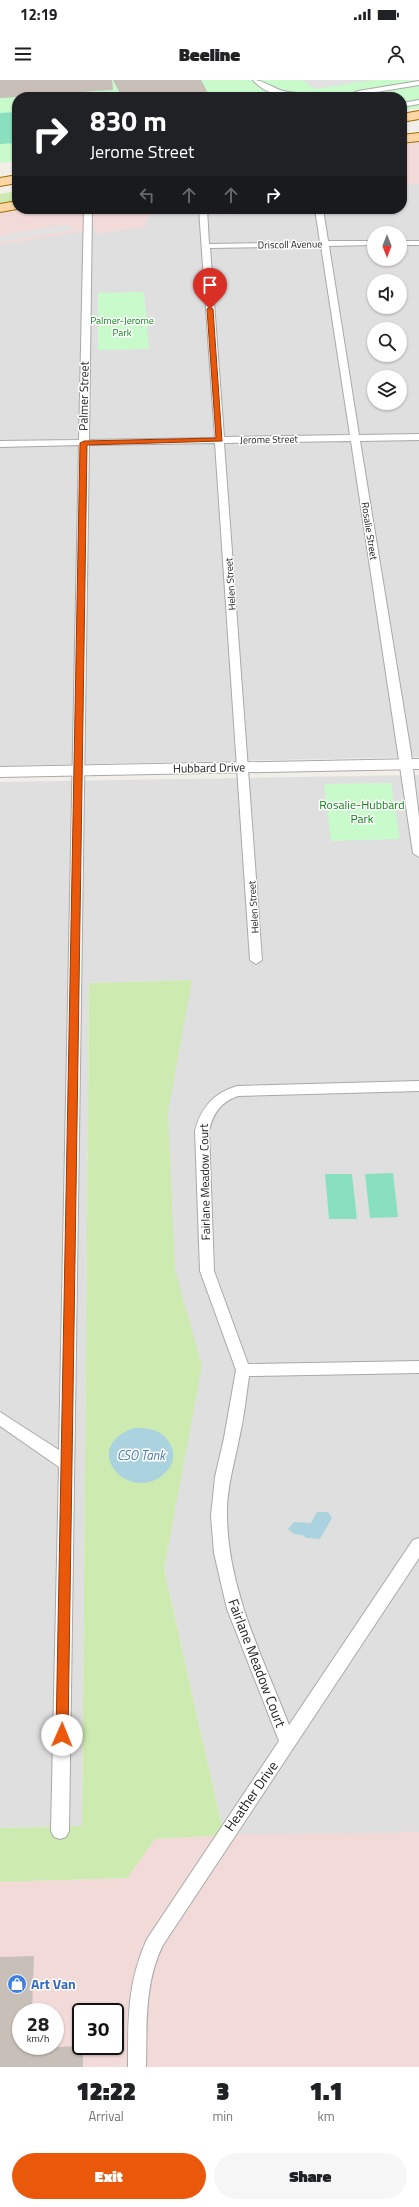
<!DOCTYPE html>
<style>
:root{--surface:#fff;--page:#f6f6f6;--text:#202124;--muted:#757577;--accent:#ea580c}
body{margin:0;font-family:"Titillium Web",sans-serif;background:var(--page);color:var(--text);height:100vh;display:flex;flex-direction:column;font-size:15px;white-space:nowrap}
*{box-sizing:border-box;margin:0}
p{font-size:13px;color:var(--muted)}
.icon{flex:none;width:22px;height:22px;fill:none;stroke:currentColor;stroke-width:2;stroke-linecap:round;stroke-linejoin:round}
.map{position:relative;height:1987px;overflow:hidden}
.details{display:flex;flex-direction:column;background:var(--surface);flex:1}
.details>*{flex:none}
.guide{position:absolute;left:12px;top:12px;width:395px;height:122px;border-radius:16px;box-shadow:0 1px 3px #0004;background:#202124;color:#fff;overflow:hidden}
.needle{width:26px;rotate:180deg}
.fabs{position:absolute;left:367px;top:146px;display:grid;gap:8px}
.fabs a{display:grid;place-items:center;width:40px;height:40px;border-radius:50%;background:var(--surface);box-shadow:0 1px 3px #0004;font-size:20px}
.speed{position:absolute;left:12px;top:1923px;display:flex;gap:8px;font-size:20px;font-weight:700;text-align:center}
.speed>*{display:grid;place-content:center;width:52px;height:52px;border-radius:50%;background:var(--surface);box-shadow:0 1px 3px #0004;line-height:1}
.speed small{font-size:10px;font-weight:400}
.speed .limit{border:2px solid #111;border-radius:6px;background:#fff;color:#111}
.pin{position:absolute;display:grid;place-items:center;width:34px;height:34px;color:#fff;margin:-41px -17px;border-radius:50% 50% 50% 0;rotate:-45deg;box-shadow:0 0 4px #0007}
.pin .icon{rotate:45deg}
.me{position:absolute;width:44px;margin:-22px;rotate:1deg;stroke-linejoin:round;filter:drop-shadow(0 0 3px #0008)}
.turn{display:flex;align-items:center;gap:14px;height:84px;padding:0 12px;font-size:18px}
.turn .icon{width:52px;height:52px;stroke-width:2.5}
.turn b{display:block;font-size:28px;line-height:34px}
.lanes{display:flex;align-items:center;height:38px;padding:0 12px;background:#0003;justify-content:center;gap:20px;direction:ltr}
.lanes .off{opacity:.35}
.eta{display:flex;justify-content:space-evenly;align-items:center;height:68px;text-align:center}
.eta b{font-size:24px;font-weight:800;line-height:28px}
.primary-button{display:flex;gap:8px;margin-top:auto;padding:8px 12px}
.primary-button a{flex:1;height:46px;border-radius:24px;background:var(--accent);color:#fff;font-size:16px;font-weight:800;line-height:46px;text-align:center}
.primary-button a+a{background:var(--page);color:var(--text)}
.status{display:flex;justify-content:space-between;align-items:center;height:28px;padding:0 20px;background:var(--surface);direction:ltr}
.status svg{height:11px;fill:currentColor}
header{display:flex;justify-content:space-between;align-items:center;height:52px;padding:0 12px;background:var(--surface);font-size:18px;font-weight:800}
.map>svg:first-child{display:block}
.residential{fill:#e0dfdf;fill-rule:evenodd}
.commercial{fill:#f2dad9;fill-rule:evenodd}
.grass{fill:#cdebb0}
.park{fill:#c8facc}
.pitch{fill:#88e0be}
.parking{fill:#e2e2e2}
.water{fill:#aad3df}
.building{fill:#c7bfb8}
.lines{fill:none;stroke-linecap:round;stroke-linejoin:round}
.minor-casing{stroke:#a9a9a9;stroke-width:2}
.tertiary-casing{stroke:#a9a9a9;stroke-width:2}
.primary-casing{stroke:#a06b00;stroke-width:2}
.minor{fill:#fff;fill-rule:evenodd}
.tertiary{fill:#fff;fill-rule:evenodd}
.primary{fill:#fcd6a4;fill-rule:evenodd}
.route{fill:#ea580c;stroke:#983908}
.labels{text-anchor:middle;stroke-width:3;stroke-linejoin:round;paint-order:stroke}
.far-street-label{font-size:10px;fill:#222;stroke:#fff}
.far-park-label{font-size:10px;fill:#0c8416;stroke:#fff}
.street-label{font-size:12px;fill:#222;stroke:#fff}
.park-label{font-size:12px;fill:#0c8416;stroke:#fff}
.water-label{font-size:13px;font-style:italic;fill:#4a7aab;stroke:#fff}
.near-street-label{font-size:14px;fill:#222;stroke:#fff}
.near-shop-label{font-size:14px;font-weight:bold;fill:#366cbe;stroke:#fff;text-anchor:start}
</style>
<div class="status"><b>12:19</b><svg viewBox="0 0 49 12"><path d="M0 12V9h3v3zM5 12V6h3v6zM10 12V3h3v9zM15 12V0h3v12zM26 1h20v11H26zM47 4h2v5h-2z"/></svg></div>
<header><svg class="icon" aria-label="menu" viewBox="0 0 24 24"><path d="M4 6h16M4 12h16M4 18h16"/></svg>Beeline<svg class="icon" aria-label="person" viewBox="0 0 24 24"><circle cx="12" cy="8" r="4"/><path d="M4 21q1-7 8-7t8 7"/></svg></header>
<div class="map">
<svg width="419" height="1987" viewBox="0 0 419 1987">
<rect width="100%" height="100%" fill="#f2efe9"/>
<path class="residential" d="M402,104H419V677L0,686V165L97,148V154L147,146L146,137L192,129H197L198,135L261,134V129H402ZM374,153H400V179H374ZM374,201H400V227H374ZM374,249H400V275H374ZM374,297H400V323H374Z
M419,695V1853L224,1755L164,1489L187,1364L147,1025L192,900L89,903L82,1746L0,1748V702Z"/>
<path class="commercial" d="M419,62V104H402V65Z
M17,129H192L147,137V146L97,154L96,149L0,165V132Z
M197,129H275H261V134L197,135Z
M419,1752V1987H0V1802L127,1798L154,1759L224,1755ZM21,1932H55V1966H21ZM81,1932H115V1966H81Z"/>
<path class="grass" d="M17,111V123L0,125V114Z
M192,900L168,1032L175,1190L202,1286L164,1489L224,1755L155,1759L127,1798L0,1802V1748L82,1746L89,903Z"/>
<path class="park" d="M0,0H419V28L402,31V17H17V81L0,83Z
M144,212L149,269L98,270V213Z
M391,703L400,759L331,761L324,704Z"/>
<path class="pitch" d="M17,32V63L0,64V33Z
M393,1093L398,1137L370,1138L365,1094Z
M325,1094H352L357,1139H329Z"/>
<path class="parking" d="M302,0H372L315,9Z
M160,129H187L188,130L152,136L148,131Z
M68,144L73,150L0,162V156Z"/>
<path class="water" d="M134,1348C142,1348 149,1348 156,1351C171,1357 180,1377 167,1391C132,1428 76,1369 134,1348Z
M317,1432H328L332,1438L320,1459L306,1458L303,1455L294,1454L288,1449L294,1442L311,1443Z"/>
<path class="building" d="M0,0H112L113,10L61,13L62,15L0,18Z
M113,0H201L208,13L162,17L161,14L122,17Z
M34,1876L32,1932H21V1966H31V1968L83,1966V1987H0V1877Z"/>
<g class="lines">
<g class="minor-casing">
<path id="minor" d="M253,0C264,0 272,8 283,11C291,13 304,12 311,17C291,17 267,17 253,0Z
M419,1V5L346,17L358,11Z
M419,20V24L402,27V23Z
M84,129H92L89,360L215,358L199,129H207L209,164L320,162L315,129H323L328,161H374V165L329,166L359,355L419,354V360L360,361L411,673L419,737V777L413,773L351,361L224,363L262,880L256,884L250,880L215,363L89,365L69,1751L66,1757L60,1759L54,1757L51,1751L59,1387L0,1346V1332L59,1370L79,365L0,367V361L79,360ZM321,166L350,355L224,357L210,168Z
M400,161H419V165H400Z
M419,1001V1011L238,1016C221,1022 213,1033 209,1051L214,1191L248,1284L419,1281V1293L249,1296C246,1317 244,1338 239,1359C234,1385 226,1410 227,1437C228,1510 263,1578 289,1645L413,1460L419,1458V1478L163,1865C144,1903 147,1946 146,1987H128C128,1941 127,1903 147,1859L279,1661L227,1529L214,1473L211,1436L215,1397L224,1358L236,1290L200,1191L195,1051C201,1027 214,1013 237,1006Z"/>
</g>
<g class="tertiary-casing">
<path id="tertiary" d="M419,679V689L0,697V687Z"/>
</g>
<g class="primary-casing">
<path id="primary" d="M419,31V39L402,42V34Z
M419,53V61L402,63V55Z
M17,95V103L0,106V98Z
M17,121V129L0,132V124Z"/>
</g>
<use href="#minor" class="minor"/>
<use href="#tertiary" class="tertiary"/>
<use href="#primary" class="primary"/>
</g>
<path class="route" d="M210,227L213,229L222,361L87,365L68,1655L66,1659L62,1661L58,1659L56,1655L80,363L84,361L216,358L207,229Z"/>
<defs>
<g id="shop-disc" transform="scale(1)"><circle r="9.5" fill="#3f7fe0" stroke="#fff"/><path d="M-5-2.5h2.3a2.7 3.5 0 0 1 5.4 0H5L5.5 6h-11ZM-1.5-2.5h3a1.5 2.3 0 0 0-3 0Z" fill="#fff"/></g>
</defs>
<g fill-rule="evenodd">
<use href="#shop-disc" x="17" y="1904"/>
</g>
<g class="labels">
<g class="far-street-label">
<text transform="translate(290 164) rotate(-1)" y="4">Driscoll Avenue</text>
<text transform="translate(269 359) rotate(-1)" y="4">Jerome Street</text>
<text transform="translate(370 451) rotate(81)" y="4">Rosalie Street</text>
<text transform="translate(230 504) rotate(-94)" y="4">Helen Street</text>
<text transform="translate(253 827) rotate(-94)" y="4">Helen Street</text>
</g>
<g class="far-park-label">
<text x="122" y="244">Palmer-Jerome<tspan x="122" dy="12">Park</tspan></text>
</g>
<g class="street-label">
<text transform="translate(84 316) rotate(-89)" y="4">Palmer Street</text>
<text transform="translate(209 688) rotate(-1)" y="4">Hubbard Drive</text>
<text transform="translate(205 1102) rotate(-91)" y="4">Fairlane Meadow Court</text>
</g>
<g class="park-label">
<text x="362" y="729">Rosalie-Hubbard<tspan x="362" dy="14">Park</tspan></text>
</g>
<g class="water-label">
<text x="141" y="1380">CSO Tank</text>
</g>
<g class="near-street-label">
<text transform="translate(257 1583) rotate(69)" y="5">Fairlane Meadow Court</text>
<text transform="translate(251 1716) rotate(-55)" y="5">Heather Drive</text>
</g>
<g class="near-shop-label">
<text x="31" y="1909">Art Van</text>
</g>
</g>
</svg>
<div class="fabs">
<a><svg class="needle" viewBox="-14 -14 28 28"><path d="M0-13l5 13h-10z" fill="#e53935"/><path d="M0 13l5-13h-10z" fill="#757577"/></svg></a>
<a><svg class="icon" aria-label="sound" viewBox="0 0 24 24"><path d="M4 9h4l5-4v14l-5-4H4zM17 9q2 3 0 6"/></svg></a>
<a><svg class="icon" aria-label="search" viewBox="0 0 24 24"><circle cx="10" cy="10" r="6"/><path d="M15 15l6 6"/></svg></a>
<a><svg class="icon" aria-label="layers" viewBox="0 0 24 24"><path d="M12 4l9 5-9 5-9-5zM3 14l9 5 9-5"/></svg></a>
</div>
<div class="speed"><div>28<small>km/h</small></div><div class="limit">30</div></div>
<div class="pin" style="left:210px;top:229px;background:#d93025"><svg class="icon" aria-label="arrive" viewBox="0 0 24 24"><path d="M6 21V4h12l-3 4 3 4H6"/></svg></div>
<svg class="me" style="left:62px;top:1655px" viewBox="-20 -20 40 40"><circle r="19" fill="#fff"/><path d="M0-13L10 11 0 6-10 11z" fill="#ea580c"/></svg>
<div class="guide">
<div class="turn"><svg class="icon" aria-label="right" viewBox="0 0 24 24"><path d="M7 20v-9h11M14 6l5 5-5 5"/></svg><div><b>830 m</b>Jerome Street</div></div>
<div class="lanes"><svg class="icon off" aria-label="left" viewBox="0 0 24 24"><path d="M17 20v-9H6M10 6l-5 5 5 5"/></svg><svg class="icon off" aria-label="ahead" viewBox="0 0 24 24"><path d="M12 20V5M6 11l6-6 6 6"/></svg><svg class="icon off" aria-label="ahead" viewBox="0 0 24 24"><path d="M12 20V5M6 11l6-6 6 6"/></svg><svg class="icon" aria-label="right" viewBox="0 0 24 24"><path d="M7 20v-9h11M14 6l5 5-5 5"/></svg></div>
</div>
</div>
<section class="details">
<div class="eta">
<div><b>12:22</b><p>Arrival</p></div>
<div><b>3</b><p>min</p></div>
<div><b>1.1</b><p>km</p></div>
</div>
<div class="primary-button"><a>Exit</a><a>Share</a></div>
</section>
